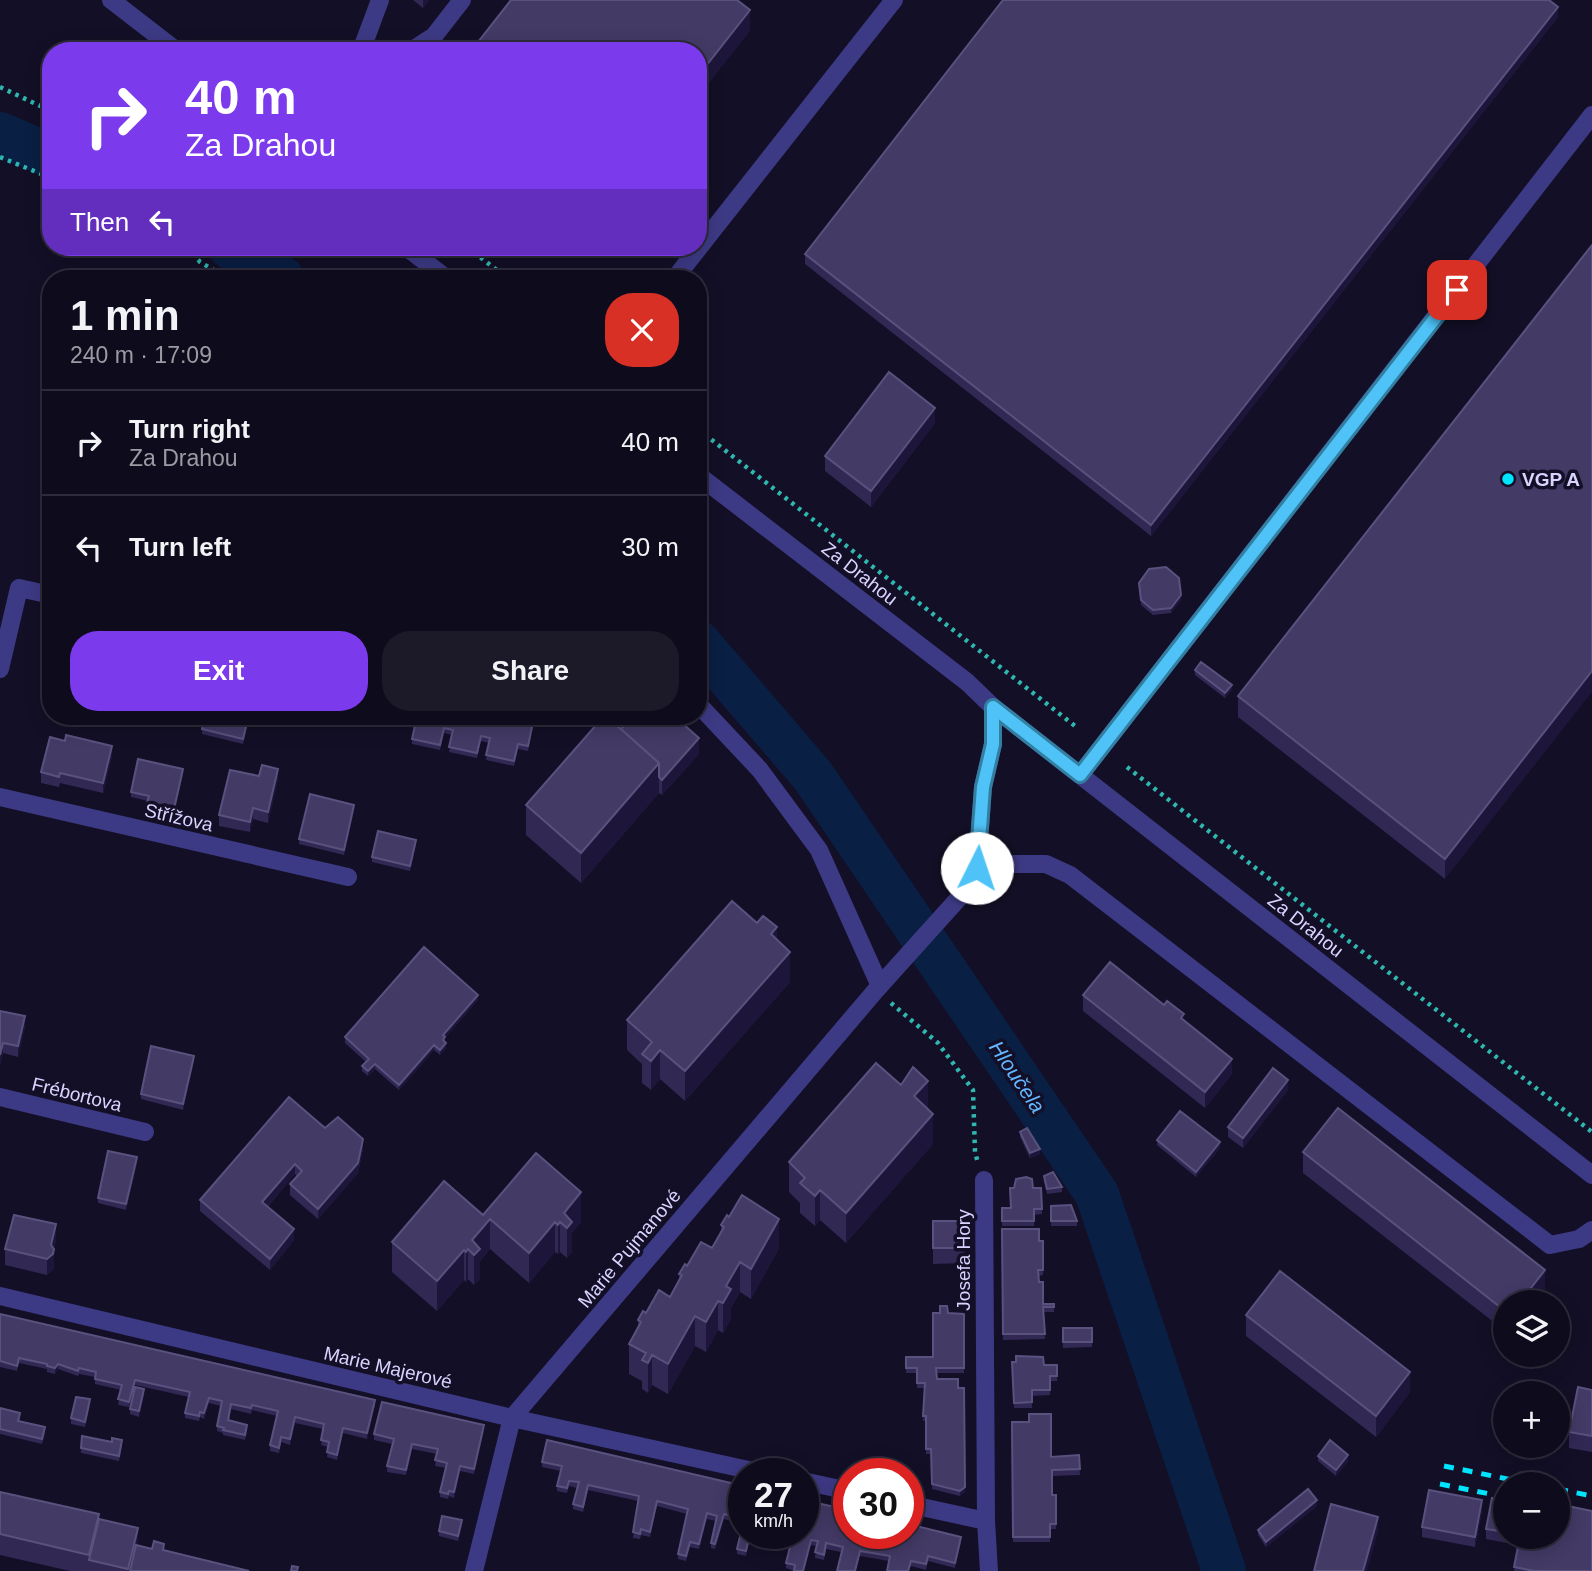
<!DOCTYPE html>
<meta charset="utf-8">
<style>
:root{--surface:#0e0b1c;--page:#1c1929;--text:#f1f3f6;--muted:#9b9ba3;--line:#2e2b3b;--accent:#7c3aed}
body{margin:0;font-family:Helvetica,sans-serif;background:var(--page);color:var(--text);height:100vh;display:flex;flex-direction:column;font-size:26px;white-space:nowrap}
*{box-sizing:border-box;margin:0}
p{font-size:23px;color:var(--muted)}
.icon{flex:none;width:38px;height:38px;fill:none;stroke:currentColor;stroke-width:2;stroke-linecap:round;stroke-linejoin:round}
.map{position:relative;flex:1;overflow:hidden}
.panel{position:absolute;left:42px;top:270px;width:665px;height:455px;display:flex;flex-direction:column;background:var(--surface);border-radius:28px;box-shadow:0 4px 18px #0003,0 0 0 2px var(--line)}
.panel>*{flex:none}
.hud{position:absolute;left:42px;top:42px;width:665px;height:214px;border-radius:28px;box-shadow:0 4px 18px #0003,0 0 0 2px var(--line);background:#7c3aed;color:#fff;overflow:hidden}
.fabs{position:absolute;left:1493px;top:1290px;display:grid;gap:14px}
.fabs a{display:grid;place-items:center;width:77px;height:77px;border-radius:50%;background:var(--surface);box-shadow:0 4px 18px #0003,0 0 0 2px var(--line);font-size:35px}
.speed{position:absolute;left:728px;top:1458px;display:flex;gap:14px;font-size:35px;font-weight:700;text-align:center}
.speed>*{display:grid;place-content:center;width:91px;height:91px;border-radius:50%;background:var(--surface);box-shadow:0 4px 18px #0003,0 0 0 2px var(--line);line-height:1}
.speed small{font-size:18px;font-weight:400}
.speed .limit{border:10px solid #d22;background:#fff;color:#111}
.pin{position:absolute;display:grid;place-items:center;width:60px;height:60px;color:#fff;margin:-30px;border-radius:14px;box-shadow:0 4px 10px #0006}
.me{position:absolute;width:77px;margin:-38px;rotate:4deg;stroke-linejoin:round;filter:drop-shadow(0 0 5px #0008)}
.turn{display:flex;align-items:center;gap:24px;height:147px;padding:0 28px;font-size:32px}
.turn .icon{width:91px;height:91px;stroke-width:2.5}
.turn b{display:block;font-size:49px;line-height:60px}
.then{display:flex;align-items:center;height:66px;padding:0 28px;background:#0003;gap:14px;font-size:26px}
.round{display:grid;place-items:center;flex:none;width:74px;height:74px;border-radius:28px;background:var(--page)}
.summary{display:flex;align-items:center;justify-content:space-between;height:119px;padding:0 28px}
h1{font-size:42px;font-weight:700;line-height:52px}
.cta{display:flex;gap:14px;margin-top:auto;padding:14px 28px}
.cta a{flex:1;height:80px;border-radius:28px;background:var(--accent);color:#fff;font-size:28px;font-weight:700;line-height:80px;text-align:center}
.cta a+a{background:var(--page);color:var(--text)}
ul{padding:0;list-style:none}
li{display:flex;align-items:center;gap:21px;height:105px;padding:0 28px;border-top:2px solid var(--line)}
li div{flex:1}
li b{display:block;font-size:26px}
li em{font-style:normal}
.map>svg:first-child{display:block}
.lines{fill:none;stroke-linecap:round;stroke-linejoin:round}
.river{stroke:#0a1f44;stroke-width:44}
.path{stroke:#2fb8b0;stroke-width:4.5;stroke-dasharray:3.5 5;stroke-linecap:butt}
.minor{stroke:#3d3a85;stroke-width:18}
.rail{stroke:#00e5ff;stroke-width:5;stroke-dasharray:10 9;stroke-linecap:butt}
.wall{fill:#312854}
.shaded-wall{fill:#1d163a}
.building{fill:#433a66;stroke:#5a527e;stroke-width:2}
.route-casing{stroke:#337fa1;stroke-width:18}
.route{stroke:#4fc3f7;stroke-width:12}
.poi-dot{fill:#00e5ff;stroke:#130f26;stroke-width:2.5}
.labels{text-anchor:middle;stroke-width:7;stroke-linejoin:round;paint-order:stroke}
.poi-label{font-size:19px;font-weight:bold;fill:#d9d4ff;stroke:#130f26;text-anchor:start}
.street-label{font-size:19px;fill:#d9d4ff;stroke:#130f26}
.water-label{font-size:21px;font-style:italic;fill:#62b6ff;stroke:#130f26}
</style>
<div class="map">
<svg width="1592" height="1571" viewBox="0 0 1592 1571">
<rect width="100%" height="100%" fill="#130f26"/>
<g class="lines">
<path class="river" d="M0,134L51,156
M230,247L282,278
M698,642L813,776L1097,1194L1224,1571"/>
<path class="path" d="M0,87L51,111
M0,157L51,178
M187,247L200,262L227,278
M467,247L507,278
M698,429L1075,726
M1127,767L1592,1132
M891,1003L938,1043L973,1090L975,1152L978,1163"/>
<path class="minor" d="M111,0L177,51
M361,51L380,0
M411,51L434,36L462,0
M406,247L446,278
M675,278L894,0
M698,475L967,682L993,707L1592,1175
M0,669L19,588L51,595
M698,704L760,770L819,850L880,986
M594,716L614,720L618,716
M1080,775L1592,115
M0,797L348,877
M977,868L1004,864H1046L1070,875L1550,1245L1579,1239L1592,1230
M0,1097L145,1132
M984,1180L986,1521L989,1571
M0,1296L512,1418L767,1474
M803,1481L849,1491
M908,1504L986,1521
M474,1571L512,1418L876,990L958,899L977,868L983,787L993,744V707"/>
<path class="rail" d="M1444,1466L1532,1484
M1440,1484L1505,1497
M1558,1489L1592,1496"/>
</g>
<path class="wall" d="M413,0H429L423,8Z
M1558,17L1151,536L805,264V254Z
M1592,245L1445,879L1238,717V696Z
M935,423L871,507L825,471V456Z
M1139,583L1181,600L1171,613L1153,615L1141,605Z
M1195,670L1232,690L1225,698L1195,675Z
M417,716L534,722L528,751L518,749L514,766L486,760L489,743L481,741L477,758L449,752L452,735L444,733L440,750L412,744V739Z
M248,723L243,744L202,734V729Z
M621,729L699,754L662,795L659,793L581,883L526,835V805Z
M112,756L103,793L60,783L59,787L41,783V772Z
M183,774L174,814L147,808L148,801L131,797V792Z
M259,776L278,779L268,823L253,819L250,832L219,826V815Z
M354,811L344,855L299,844V839Z
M416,845L410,871L372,862V857Z
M777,940L790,982L685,1101L660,1079L651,1090L642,1083V1064L627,1050V1020Z
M1083,995L1184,1021L1232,1074L1205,1108L1083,1011Z
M478,1000L445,1038L446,1048L440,1055L434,1050L399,1090L375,1069L368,1076L362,1071V1066L366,1062L345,1043V1037Z
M0,1011L25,1027L18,1057L3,1053L0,1065Z
M194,1061L183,1110L141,1099V1094Z
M1288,1090L1243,1148L1228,1137V1127Z
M928,1109L933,1144L846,1243L820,1220L815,1226L800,1213V1203L789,1192V1162Z
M325,1128L363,1149L358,1173L318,1219L290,1195V1184L297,1176L295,1174L268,1206L294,1240L270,1270L200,1211V1200Z
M1020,1132L1040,1154L1030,1158L1020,1137Z
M1157,1140L1220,1148L1196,1177L1157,1145Z
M1303,1152L1545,1291L1505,1302V1331L1303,1173Z
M137,1163L126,1210L98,1203V1198Z
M1044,1176L1062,1187V1192L1047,1194L1044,1181Z
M1033,1188H1041L1042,1214L1034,1215V1226H1002V1208H1011Z
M1051,1206L1077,1221V1226H1051Z
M483,1215L581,1222L572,1233V1252L567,1258L560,1252L558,1254L555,1252L529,1283L490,1249L480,1261V1279L474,1285L468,1279L466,1282L464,1280L437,1311L392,1272V1242Z
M933,1221H964L965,1263L933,1264Z
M721,1225L779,1248L751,1299L740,1292L731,1308V1319L723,1333L718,1330L706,1352L695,1346L668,1394L652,1385L648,1393L642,1389V1381L629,1374V1344L638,1327V1320L646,1313L670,1297L679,1280V1274L687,1266L712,1248L721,1231Z
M1002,1229L1039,1241H1043V1275L1039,1276V1282L1043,1304H1054V1312H1044L1045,1339L1003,1340Z
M56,1240L54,1248V1265L53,1270L47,1275L5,1265V1249Z
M948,1313L964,1314V1373H936L937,1379L965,1492L960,1496L932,1489L931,1454H926V1421H923L925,1388H917V1373H906V1357H933Z
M0,1314L375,1405L367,1439L343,1433L337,1460L327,1457L328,1447L321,1445L323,1429L295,1423L290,1445L281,1442L279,1453L270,1451V1445L277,1416L252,1410L251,1414L231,1409L229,1420L247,1430L245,1440L223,1435V1433L217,1431V1426L221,1406L209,1403L204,1419L200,1417L199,1421L185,1418V1413L189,1397L135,1385L129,1407L118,1405L121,1390L95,1384V1377L79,1374L78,1376L58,1369L55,1374L47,1372V1369L19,1363L17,1371L0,1367Z
M1246,1315L1410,1392L1376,1437L1246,1336Z
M1063,1328H1092V1347L1063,1348Z
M1012,1362L1044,1365H1057V1381H1050V1395L1032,1396V1408H1014Z
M1592,1390V1452L1569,1448V1432Z
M144,1395L139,1417L130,1414V1409Z
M90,1405L85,1427L71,1424V1418Z
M0,1408L20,1418L19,1422L45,1433L42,1444L0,1434Z
M1012,1422H1029L1051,1457L1079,1455L1080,1475L1052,1476V1495H1056V1529H1050V1542H1013Z
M484,1430L474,1474L460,1471L454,1498L449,1496L448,1499L440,1497V1492L446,1468L435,1466L437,1454L412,1449L406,1475L387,1472V1466L392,1444L374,1440V1434Z
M112,1442L122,1445L119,1461L81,1453V1448Z
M1318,1456L1348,1461L1336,1476L1318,1461Z
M542,1462L744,1486V1533H751L746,1556L737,1554V1549L742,1527L739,1523L724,1519L715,1549L711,1548V1543L716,1521L707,1519L699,1549L690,1547L686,1561L678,1559V1554L687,1514L657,1506L650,1537L641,1535L640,1539L633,1538L638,1501L588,1490L583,1512L573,1509V1504L577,1488L569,1486L567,1493L557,1491V1486L561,1471L542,1467Z
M0,1492L99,1519L138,1543V1545L249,1571H70L0,1555Z
M1505,1500V1536H1558L1592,1571H1514L1518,1545L1486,1539V1529Z
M1317,1506L1266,1547L1258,1535V1530Z
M1482,1511L1475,1547L1422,1537V1527Z
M462,1525L458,1541L439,1536V1531Z
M761,1533H803L961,1542L955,1568L928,1561L926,1570L911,1566L909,1571H887L889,1561L860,1556L826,1549L824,1560L815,1558L816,1546L811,1545L804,1571H794L786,1568V1563L792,1540L782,1538L780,1545L775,1544L776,1536Z"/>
<path class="shaded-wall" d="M423,0H429L423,8Z
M1558,7V17L1151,536V525Z
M750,10V31L698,97V76Z
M935,408V423L871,507V491Z
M1181,595V600L1171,613V608Z
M1592,671V692L1445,879V859Z
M1232,685V690L1225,698V693Z
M534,717V722L528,751V746Z
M699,738V754L662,795V780Z
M112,746V756L103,793V783Z
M659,763V793L581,883V853Z
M183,769V774L174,814V809Z
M278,769V779L268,823V812Z
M354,805V811L344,855V850Z
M253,808V819L250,832V822Z
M416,840V845L410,871V866Z
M777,927V957L771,934Z
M790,952V982L685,1101V1071Z
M478,995V1000L445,1038V1042L443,1046V1035Z
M25,1016V1027L18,1057V1046Z
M3,1043V1053L0,1065V1055Z
M446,1043V1048L440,1055V1050Z
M434,1045V1050L399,1090V1085Z
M660,1050V1079L651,1090V1061Z
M194,1056V1061L183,1110V1104Z
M1232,1059V1074L1205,1108V1092Z
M375,1064V1069L368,1076V1071Z
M1288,1080V1090L1243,1148V1138Z
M928,1081V1111L914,1096Z
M933,1114V1144L846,1243V1213Z
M363,1139V1149L358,1173L318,1219V1209Z
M1220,1142V1148L1196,1177V1172Z
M1040,1149V1154L1030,1158V1153Z
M137,1157V1163L126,1210V1204Z
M295,1164V1174L262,1212V1202Z
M820,1190V1220L815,1226V1196Z
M581,1192V1222L572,1233V1252L567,1258V1228L564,1213Z
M490,1219V1249L480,1261V1279L474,1285V1255L472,1240Z
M779,1219V1248L751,1299V1269Z
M555,1222V1252L529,1283V1253Z
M560,1222V1252L558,1254V1225Z
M56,1224V1240L52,1255L54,1249V1265L53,1270L47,1275V1259Z
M294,1229V1240L270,1270V1259Z
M468,1249V1279L466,1282V1252Z
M464,1250V1280L437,1311V1281Z
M740,1262V1292L731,1308V1319L723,1333V1303L726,1286Z
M1545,1270V1291L1536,1302H1520Z
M718,1301V1330L706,1352V1322Z
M695,1316V1346L668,1394V1364Z
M652,1355V1385L648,1393V1363Z
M58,1364V1369L55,1374V1368Z
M1410,1372V1392L1376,1437V1416Z
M135,1380V1385L129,1407V1402Z
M144,1389V1395L139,1417V1411Z
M209,1398V1403L204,1419V1413Z
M375,1400V1405L367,1439V1433Z
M295,1417V1423L290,1445V1439Z
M484,1425V1430L474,1474V1469Z
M343,1428V1433L337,1460V1455Z
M412,1444V1449L406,1475V1470Z
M1348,1455V1461L1336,1476V1470Z
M460,1466V1471L454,1498V1492Z
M965,1487V1492L960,1496V1491Z
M1317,1500V1506L1266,1547V1542Z
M1482,1500V1511L1475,1547V1537Z
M657,1501V1506L650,1537V1532Z
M707,1513V1519L699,1549V1544Z
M724,1514V1519L715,1549V1544Z
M1378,1517V1532L1367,1571H1363Z
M138,1528V1543L131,1571H128Z
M750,1533H751L746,1556V1551Z
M961,1537V1542L955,1568V1563Z
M811,1540V1545L804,1571H803Z"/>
<path class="building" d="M511,0H737L750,10L698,76V51H471Z
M1003,0H1549L1558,7L1151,525L805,254Z
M1592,245V671L1445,859L1238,696Z
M889,372L935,408L871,491L825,456Z
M1166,567L1179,578L1181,595L1171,608L1153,610L1141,600L1139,583L1149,569Z
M1201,662L1232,685L1225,693L1195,670Z
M205,716H240L248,718L243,739L202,729Z
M417,716H529L534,717L528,746L518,744L514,761L486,755L490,738L481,736L477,753L449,747L453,730L444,728L440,745L412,739Z
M604,716H606L659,763L581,853L526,805Z
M633,716H674L699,738L662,780L659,777V763L621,729Z
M66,735L112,746L103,783L60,773L59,777L41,772L50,737L65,741Z
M138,759L183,769L174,809L147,803L149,796L131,792Z
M262,765L278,769L268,812L253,808L250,822L219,815L230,770L259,776Z
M310,794L354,805L344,850L299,839Z
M378,831L416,840L410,866L372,857Z
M732,901L757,923L763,916L777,927L771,934L790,952L685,1071L660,1050L651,1061L642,1054L652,1042L627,1020Z
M424,947L478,995L443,1035L445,1037L443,1040L446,1043L440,1050L434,1045L399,1085L375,1064L368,1071L362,1066L369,1059L345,1037Z
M1110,962L1164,1005L1167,1001L1184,1014L1181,1018L1232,1059L1205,1092L1083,995Z
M0,1011L25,1016L18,1046L3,1043L0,1055Z
M151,1046L194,1056L183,1104L141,1094Z
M876,1063L901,1085L913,1067L928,1081L914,1096L933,1114L846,1213L820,1190L815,1196L800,1183L805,1178L789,1162Z
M1273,1068L1288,1080L1243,1138L1228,1127Z
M289,1097L325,1128L338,1117L363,1139L358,1163L318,1209L290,1184L302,1171L295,1164L262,1202L294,1229L270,1259L200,1200Z
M1338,1108L1545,1270L1520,1302H1505V1311L1303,1152Z
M1180,1111L1220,1142L1196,1172L1157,1140Z
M1027,1128L1040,1149L1030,1153L1020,1132Z
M108,1151L137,1157L126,1204L98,1198Z
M536,1153L581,1192L564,1213L572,1222L567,1228L560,1222L558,1225L555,1222L529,1253L490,1219L472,1240L480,1249L474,1255L468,1249L466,1252L464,1250L437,1281L392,1242L444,1181L483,1215Z
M1053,1172L1062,1187L1047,1189L1044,1176Z
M1026,1177L1032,1179L1033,1188H1041L1042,1209H1034V1221H1002V1208H1011L1010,1188H1014L1016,1179Z
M742,1195L779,1219L751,1269L740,1262L726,1286L731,1289L723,1303L718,1301L706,1322L695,1316L668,1364L652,1355L648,1363L642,1360L646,1353L629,1344L641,1322L638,1320L643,1311L646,1313L659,1290L670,1297L682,1275L679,1274L685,1264L687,1266L701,1242L712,1248L724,1227L721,1225L727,1215L729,1217Z
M1071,1205L1077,1221H1051V1206Z
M14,1215L56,1224L51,1245L54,1249L53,1254L47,1259L5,1249Z
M933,1221H964L965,1248H933Z
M1002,1229H1039V1241H1043V1270H1038L1039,1282H1043V1304H1054V1307H1043L1045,1334H1003Z
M1280,1271L1410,1372L1376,1416L1246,1315Z
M940,1306H947L948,1313L964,1314V1368H936L937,1379H958V1388H964L965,1487L960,1491L932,1484L931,1449H926V1416H923L925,1383H917V1368H906V1357H933V1313H940Z
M0,1314L375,1400L367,1433L343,1428L337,1455L327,1452L329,1442L321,1440L324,1424L295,1417L290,1439L281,1437L279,1448L270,1445L278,1411L252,1405L251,1408L231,1404L228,1420L247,1425L245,1435L223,1430L224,1428L217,1426L222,1401L209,1398L204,1413L200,1412L199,1416L185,1413L190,1392L135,1380L129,1402L118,1399L122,1385L95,1379L96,1372L79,1368L78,1371L58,1364L55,1368L47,1366V1364L19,1358L17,1366L0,1361Z
M1063,1328H1092V1342H1063Z
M1016,1356L1043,1357L1044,1365H1057V1376H1050V1390H1032V1402L1014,1403L1012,1362H1016Z
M135,1387L144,1389L139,1411L130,1409Z
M1578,1387L1592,1390V1436L1569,1432Z
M76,1397L90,1399L85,1422L71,1418Z
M382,1402L484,1425L474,1469L460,1466L454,1492L449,1491L448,1494L440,1492L447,1463L435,1460L438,1449L412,1444L406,1470L387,1466L394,1439L374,1434Z
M0,1408L20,1413L18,1421L45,1427L42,1439L0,1429Z
M1029,1414H1051V1457L1079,1455L1080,1469L1052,1470V1495H1056V1524H1050V1537H1013L1012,1422H1029Z
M82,1436L112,1442V1438L122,1440L119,1456L81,1448Z
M547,1440L744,1486V1533H750L746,1551L737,1549L743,1524L739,1518L724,1514L715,1544L711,1543L717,1516L707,1513L699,1544L690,1542L686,1556L678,1554L688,1509L657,1501L650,1532L641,1529L640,1534L633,1532L639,1496L588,1485L583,1507L573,1504L579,1482L569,1481L567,1488L557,1486L562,1466L542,1462Z
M1330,1440L1348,1455L1336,1470L1318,1456Z
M1308,1489L1317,1500L1266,1542L1258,1530Z
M1429,1490L1482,1500L1475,1537L1422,1527Z
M0,1492L99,1514L89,1555L0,1534Z
M1492,1498L1505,1500V1532L1486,1529Z
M803,1500L849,1510V1533H908V1524L961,1537L955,1563L928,1556L926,1564L911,1561L908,1571H887L890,1556L860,1551L855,1571H837L843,1547L826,1543L824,1555L815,1552L818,1541L811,1540L803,1571H794L795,1565L786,1563L793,1535L783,1533H803Z
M1331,1504L1378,1517L1363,1571H1314Z
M1558,1504L1592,1511V1571H1535L1514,1567L1520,1536H1558Z
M442,1516L462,1520L458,1536L439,1531Z
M99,1519L138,1528L128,1569L89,1560Z
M777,1533H782L780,1539H775Z
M154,1541L164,1544L163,1550L249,1571H130L136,1545L152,1549Z
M292,1566L298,1567L297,1571H291Z"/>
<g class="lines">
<g class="route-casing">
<path id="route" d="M977,868L983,787L993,744V707L1080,775L1457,290"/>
</g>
<use href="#route" class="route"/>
</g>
<circle class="poi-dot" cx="1508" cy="479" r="7"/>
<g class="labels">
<g class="poi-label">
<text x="1522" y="486">VGP A</text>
</g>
<g class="street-label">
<text transform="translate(860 573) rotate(38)" y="7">Za Drahou</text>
<text transform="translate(179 817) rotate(13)" y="7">Střížova</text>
<text transform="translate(1306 925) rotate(38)" y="7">Za Drahou</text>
<text transform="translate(77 1094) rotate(14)" y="7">Frébortova</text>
<text transform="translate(629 1248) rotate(-50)" y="7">Marie Pujmanové</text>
<text transform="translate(963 1260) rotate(-90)" y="7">Josefa Hory</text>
<text transform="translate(388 1367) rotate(13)" y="7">Marie Majerové</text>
</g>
<g class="water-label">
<text transform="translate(1017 1077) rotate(56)" y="7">Hloučela</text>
</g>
</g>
</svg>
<div class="fabs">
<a><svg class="icon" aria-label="layers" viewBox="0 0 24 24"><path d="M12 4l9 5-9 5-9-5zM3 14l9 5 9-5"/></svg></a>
<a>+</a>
<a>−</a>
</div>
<div class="speed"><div>27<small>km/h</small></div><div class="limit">30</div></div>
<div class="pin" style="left:1457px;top:290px;background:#d93025"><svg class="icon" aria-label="arrive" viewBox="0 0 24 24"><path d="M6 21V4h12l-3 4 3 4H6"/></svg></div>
<svg class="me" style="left:977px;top:868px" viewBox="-20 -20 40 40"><circle r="19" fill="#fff"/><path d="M0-13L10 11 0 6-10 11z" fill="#4fc3f7"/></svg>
<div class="hud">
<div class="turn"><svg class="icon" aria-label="right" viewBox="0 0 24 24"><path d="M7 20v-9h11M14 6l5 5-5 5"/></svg><div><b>40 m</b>Za Drahou</div></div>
<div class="then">Then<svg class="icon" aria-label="left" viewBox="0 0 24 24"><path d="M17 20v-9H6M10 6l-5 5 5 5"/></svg></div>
</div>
<section class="panel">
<div class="summary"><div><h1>1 min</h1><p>240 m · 17:09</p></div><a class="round" style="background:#d93025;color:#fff"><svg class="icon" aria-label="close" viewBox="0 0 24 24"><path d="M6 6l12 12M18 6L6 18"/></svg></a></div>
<ul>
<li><svg class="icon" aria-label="right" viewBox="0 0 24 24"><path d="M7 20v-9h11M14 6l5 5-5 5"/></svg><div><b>Turn right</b><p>Za Drahou</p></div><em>40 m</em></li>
<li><svg class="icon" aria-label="left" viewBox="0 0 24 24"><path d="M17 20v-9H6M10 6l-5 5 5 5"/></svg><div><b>Turn left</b></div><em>30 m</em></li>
</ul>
<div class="cta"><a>Exit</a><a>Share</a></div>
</section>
</div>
